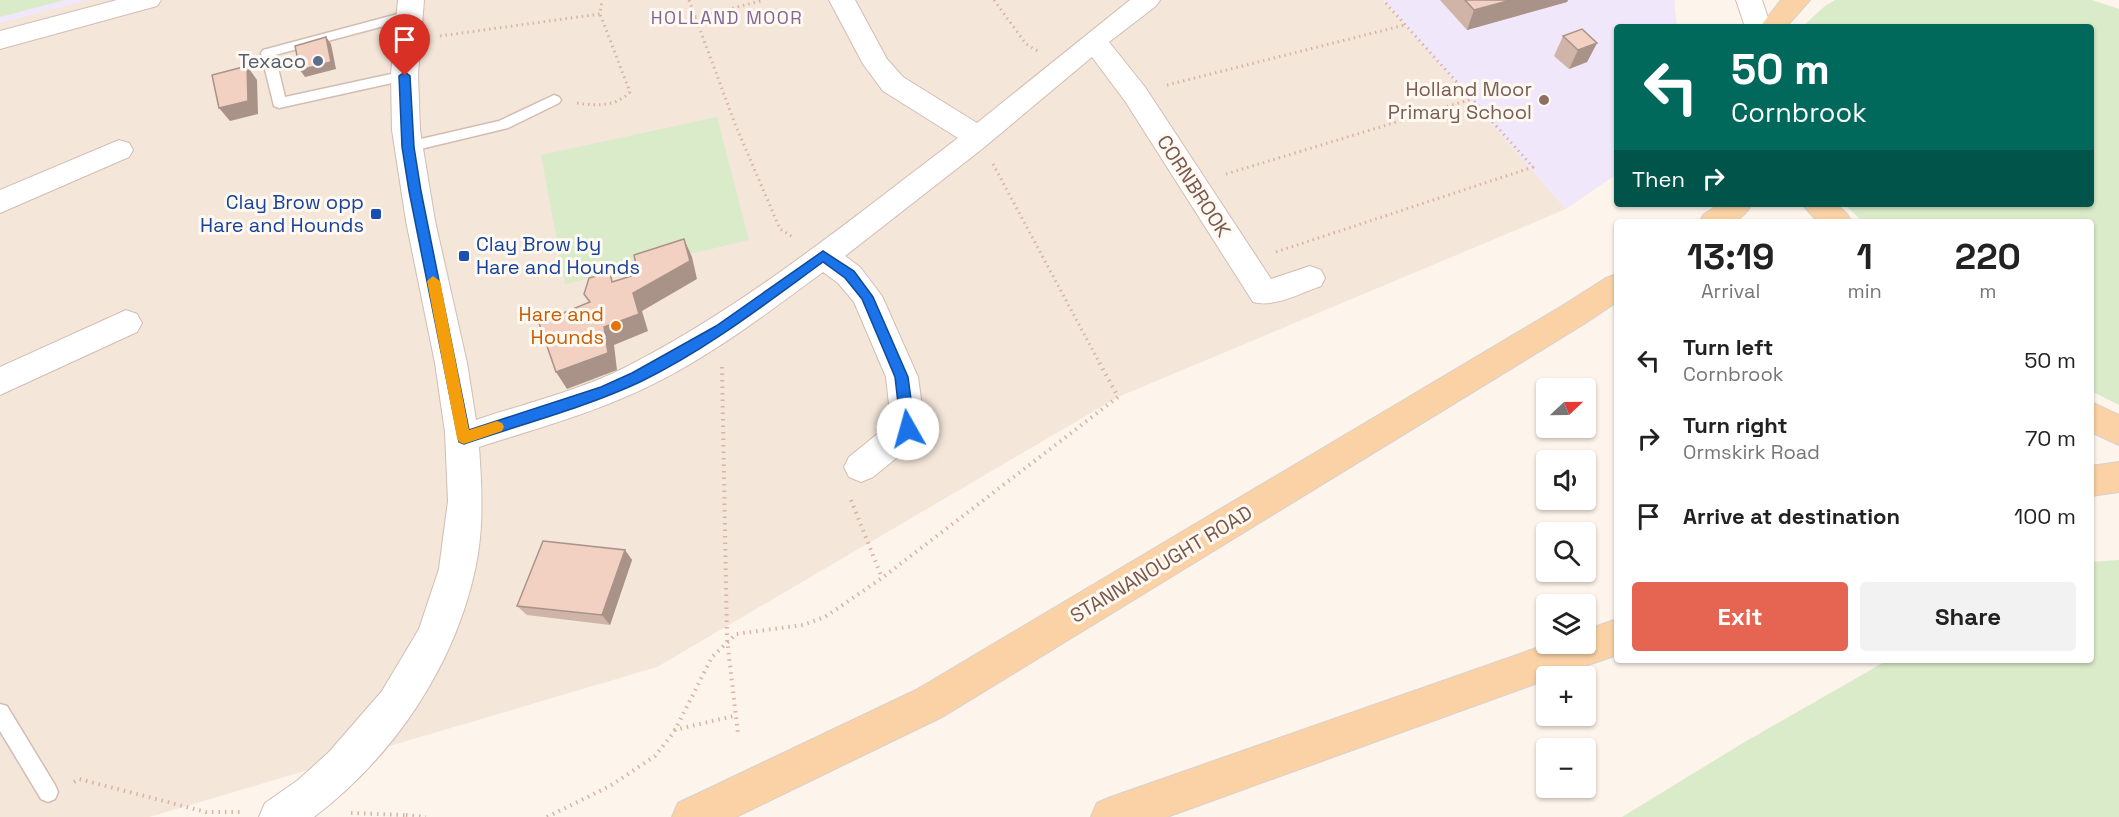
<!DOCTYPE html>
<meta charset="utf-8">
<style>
:root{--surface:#fff;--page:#f2f2f2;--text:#222;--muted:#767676;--accent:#e56552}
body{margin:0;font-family:"Space Grotesk",sans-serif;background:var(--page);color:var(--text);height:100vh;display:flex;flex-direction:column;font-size:22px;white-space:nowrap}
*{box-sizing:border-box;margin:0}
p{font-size:20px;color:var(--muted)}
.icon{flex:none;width:33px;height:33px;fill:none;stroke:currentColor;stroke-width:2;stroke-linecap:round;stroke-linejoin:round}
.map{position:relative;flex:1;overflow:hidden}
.panel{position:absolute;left:1614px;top:219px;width:480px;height:444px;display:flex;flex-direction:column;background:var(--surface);border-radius:6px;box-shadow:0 2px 4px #0004}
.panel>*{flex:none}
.banner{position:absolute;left:1614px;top:24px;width:480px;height:183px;border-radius:6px;box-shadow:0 2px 4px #0004;background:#00695c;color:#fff;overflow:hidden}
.needle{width:39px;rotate:68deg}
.controls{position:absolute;left:1536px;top:378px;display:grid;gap:12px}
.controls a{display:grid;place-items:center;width:60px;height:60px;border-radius:6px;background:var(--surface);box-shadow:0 2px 4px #0004;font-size:30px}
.pin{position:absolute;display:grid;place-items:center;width:51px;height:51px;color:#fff;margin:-62px -26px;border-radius:50% 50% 50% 0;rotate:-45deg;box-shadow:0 0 6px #0007}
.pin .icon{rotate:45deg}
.me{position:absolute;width:66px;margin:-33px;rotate:353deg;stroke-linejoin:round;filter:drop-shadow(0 0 4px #0008)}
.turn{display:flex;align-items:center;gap:21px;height:126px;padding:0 18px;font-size:27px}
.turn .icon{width:78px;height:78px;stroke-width:2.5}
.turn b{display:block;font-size:42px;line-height:51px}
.then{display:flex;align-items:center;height:57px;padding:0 18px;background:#0003;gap:12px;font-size:22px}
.eta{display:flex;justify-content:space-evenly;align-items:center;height:102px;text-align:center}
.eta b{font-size:36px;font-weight:700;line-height:42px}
.button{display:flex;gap:12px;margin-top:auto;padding:12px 18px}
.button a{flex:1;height:69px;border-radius:6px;background:var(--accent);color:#fff;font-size:24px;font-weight:700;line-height:69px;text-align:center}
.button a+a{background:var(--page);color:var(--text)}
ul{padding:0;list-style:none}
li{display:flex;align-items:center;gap:18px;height:78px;padding:0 18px}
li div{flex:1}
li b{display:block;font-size:22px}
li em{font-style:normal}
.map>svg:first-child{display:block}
.residential{fill:#f4e6d9}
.education{fill:#f1e7fa}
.green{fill:#daebc9}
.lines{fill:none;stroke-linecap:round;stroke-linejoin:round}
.lane-casing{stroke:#d2bdb3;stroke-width:3}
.street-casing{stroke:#d2bdb3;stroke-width:2}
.secondary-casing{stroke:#d5bdb0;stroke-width:2}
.primary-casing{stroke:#d9d0cd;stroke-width:2}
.path-far1{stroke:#d8b4a5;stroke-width:3;stroke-dasharray:1.5 4;stroke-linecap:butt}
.path{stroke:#d8b4a5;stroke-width:4;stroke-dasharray:1.5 5;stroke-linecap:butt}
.lane{fill:#fff;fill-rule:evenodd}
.street{fill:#fff;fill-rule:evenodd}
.secondary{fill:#fff;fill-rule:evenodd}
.primary{fill:#fad2a5;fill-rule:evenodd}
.wall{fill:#d0b4a8}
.shaded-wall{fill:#a99288}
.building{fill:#f2d1c3;stroke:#a99288;stroke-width:1.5}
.route{fill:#1a73e8;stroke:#114b97;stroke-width:1.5}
.slow{fill:#f59e0b}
.service-dot{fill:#5c6f8a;stroke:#fff9f2;stroke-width:2}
.education-dot{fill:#8d6e63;stroke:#fff9f2;stroke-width:2}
.transit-dot{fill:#1a4fb4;stroke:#fff9f2;stroke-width:2}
.food-dot{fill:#e8710a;stroke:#fff9f2;stroke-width:2}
.labels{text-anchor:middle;stroke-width:6;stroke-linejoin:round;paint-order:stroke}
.far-quarter-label{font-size:18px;letter-spacing:1.5px;fill:#806694;stroke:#fff9f2}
.service-label{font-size:20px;fill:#4e5e75;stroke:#fff9f2;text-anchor:end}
.education-label{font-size:20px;fill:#785e54;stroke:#fff9f2;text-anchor:end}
.street-label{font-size:20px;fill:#79584d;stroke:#fff9f2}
.transit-label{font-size:20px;fill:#164399;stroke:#fff9f2;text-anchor:end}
.food-label{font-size:20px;fill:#c56008;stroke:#fff9f2;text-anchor:end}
</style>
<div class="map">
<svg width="2119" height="817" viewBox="0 0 2119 817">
<rect width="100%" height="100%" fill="#fdf4eb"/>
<path class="residential" d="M0,0H1383L1566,209L1118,397L657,667L149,817H0Z"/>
<path class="education" d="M0,0H89L0,23Z
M1383,0H1674L1677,27H1617V174L1566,209Z"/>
<path class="green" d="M0,0H65L0,17Z
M1835,0H2092L2119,9V405L2091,391V222H1863L1844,204H2091V27H1802L1825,6Z
M717,117L749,240L565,284L541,155Z
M2119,560V817H1622L1743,743L1888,660H2091V562Z"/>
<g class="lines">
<g class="lane-casing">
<path id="lane" d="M409,11L414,12L415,15L414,18L275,55L285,97L405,71L412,76L410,79L279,108L274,106L261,53L263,50Z
M554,95L559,97L561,100L559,103L508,128L408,152L401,147L408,142L499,121Z
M0,704L7,706L55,785L58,792L55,799L48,802L41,799L0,731Z"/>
</g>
<g class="street-casing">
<path id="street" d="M117,0H161L157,6L0,49V31Z
M398,0H424L418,74L420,130L435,221L467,363L476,420C526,403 579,391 626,367C746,306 851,219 958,138L883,91L863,64L829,0H855L887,59L903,77L977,123L1130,0H1160L1156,6L1109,42L1145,87L1271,279L1310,266L1321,270L1325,278L1321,286C1301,293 1274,308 1253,302L1125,101L1092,57L982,149L845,256L860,267L882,296L918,377L925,429L920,439L873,477L861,482L849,477L844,467L849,457L891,423L886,377L854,302L838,283L823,272C758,320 693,370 618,400C573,419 525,432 479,447C482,488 484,530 475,570C454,667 393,757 314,817H259L265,803L298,780L329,752L382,691L419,629L439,569L448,501L445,432L435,363L406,221L392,130L391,74Z
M119,140L129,143L133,150L129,157L0,213V190Z
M126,310L137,314L142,323L137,332L0,395V367Z"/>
</g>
<g class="secondary-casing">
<path id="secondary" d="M1736,0H1762L1771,27H1745Z"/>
</g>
<g class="primary-casing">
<path id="primary" d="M1781,0H1810L1786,27H1760Z
M1720,204H1752C1738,228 1724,222 1699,222L1704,214Z
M1802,204H1836L1847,214L1852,222H1818Z
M1617,274V302L1584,324L944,716L736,817H672L678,803L916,690L1562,306L1606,278Z
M2091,402L2119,415V445L2091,432Z
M2119,462V492L2091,496V466Z
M1617,619V655L1556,676H1546V680L1167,817H1091L1097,803L1111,797L1548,644H1586V630Z"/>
</g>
<path class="path-far1" d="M689,0L735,124L780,229L794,238
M994,0L1026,44L1038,51
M695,18L764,0
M440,36L600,14L602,0
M1167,85L1405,25
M577,103C597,106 615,107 630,92L600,14
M993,164L1099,362
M1226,174L1472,99
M1276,252L1533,167L1383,0"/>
<path class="path" d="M722,367L727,639L738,734
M851,500L882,578
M674,730L734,716
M74,782L79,779L206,812H241
M351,813L406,815
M406,815L426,817
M547,817L610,786L655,756L674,732L712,657L736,634L803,625L825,617L882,578L1118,397L1098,360"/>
<use href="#lane" class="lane"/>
<use href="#street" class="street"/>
<use href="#secondary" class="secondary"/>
<use href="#primary" class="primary"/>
</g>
<path class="wall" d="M1440,0H1568L1567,2L1467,30Z
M1563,36L1597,43L1587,62L1569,69L1554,56Z
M625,550L632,560L610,625L527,615L517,606Z"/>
<path class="shaded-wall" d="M1511,0H1568L1567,2L1467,30L1474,10Z
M326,37L331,44L336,69L305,77L300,70Z
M1597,43L1587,62L1569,69L1578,50Z
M247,66L257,80L258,114L230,121L219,108Z
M684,239L692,257L697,279L642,311L648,331L614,345L617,370L567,389L556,372L604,327L633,293Z
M625,550L632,560L610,625L602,615Z"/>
<path class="building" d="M1465,0H1511L1474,10Z
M1582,29L1597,43L1578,50L1563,36Z
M326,37L331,62L300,70L295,46Z
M247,66L248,101L219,108L212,75Z
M684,239L690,261L633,293L639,314L604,327L608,353L556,372L539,323L590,302L584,294L589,278L610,272L612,282L638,274L634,255Z
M543,541L625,550L602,615L517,606Z"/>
<path class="route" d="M405,72L410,76L414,147L421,191L469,430L601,387L632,373L716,326L823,251L854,271L873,297L908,377L915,429L913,434H903L901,429L895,377L862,299L845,278L823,262C764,305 706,350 640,382C584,408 522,424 464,444L459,442L409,191L402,147L399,76Z"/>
<path class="slow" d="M433,276L440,281L469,430L497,421L502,423L504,427L502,431L464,444L459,442L457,438L427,281Z"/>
<circle class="service-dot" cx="318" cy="61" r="6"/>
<circle class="education-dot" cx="1544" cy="100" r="6"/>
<g class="transit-dot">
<rect x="370" y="208" width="12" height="12" rx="3"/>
<rect x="458" y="250" width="12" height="12" rx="3"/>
</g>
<circle class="food-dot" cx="616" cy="326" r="6"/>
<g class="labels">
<g class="far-quarter-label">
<text x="727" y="24">HOLLAND MOOR</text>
</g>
<g class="service-label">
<text x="306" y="68">Texaco</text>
</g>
<g class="education-label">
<text x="1532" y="96">Holland Moor<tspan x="1532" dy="23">Primary School</tspan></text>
</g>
<g class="street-label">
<text transform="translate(1194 186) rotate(57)" y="7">CORNBROOK</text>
<text transform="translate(1161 564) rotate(-31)" y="7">STANNANOUGHT ROAD</text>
</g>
<g class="transit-label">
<text x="364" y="209">Clay Brow opp<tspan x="364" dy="23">Hare and Hounds</tspan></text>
<text x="476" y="251" text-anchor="start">Clay Brow by<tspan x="476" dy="23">Hare and Hounds</tspan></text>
</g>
<g class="food-label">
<text x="604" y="321">Hare and<tspan x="604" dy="23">Hounds</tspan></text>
</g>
</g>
</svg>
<div class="controls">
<a><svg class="needle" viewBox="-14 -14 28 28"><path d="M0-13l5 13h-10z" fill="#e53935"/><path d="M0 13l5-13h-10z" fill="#767676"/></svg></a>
<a><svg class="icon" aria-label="sound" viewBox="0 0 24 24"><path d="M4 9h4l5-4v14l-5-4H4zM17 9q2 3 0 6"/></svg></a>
<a><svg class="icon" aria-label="search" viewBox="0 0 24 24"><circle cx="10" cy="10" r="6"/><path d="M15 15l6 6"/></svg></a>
<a><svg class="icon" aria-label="layers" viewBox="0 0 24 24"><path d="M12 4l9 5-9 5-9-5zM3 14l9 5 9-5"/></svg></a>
<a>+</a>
<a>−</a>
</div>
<div class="pin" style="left:405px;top:76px;background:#d93025"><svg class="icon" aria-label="arrive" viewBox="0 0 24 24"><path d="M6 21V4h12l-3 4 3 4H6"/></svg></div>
<svg class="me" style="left:908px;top:429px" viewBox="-20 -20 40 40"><circle r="19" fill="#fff"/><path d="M0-13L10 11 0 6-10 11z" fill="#1a73e8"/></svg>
<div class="banner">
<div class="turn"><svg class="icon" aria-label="left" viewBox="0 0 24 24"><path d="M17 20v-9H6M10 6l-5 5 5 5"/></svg><div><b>50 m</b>Cornbrook</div></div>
<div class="then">Then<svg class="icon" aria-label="right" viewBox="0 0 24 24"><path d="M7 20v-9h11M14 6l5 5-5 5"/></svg></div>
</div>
<section class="panel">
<div class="eta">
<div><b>13:19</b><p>Arrival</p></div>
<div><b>1</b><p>min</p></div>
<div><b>220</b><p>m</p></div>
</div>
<ul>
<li><svg class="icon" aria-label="left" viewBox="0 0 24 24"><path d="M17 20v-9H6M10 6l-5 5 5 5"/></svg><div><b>Turn left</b><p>Cornbrook</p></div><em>50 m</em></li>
<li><svg class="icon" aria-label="right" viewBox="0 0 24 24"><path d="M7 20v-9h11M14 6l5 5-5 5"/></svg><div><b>Turn right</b><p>Ormskirk Road</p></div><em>70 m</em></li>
<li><svg class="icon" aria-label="arrive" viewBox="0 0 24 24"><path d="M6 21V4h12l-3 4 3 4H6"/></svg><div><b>Arrive at destination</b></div><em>100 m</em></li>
</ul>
<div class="button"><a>Exit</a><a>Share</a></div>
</section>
</div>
